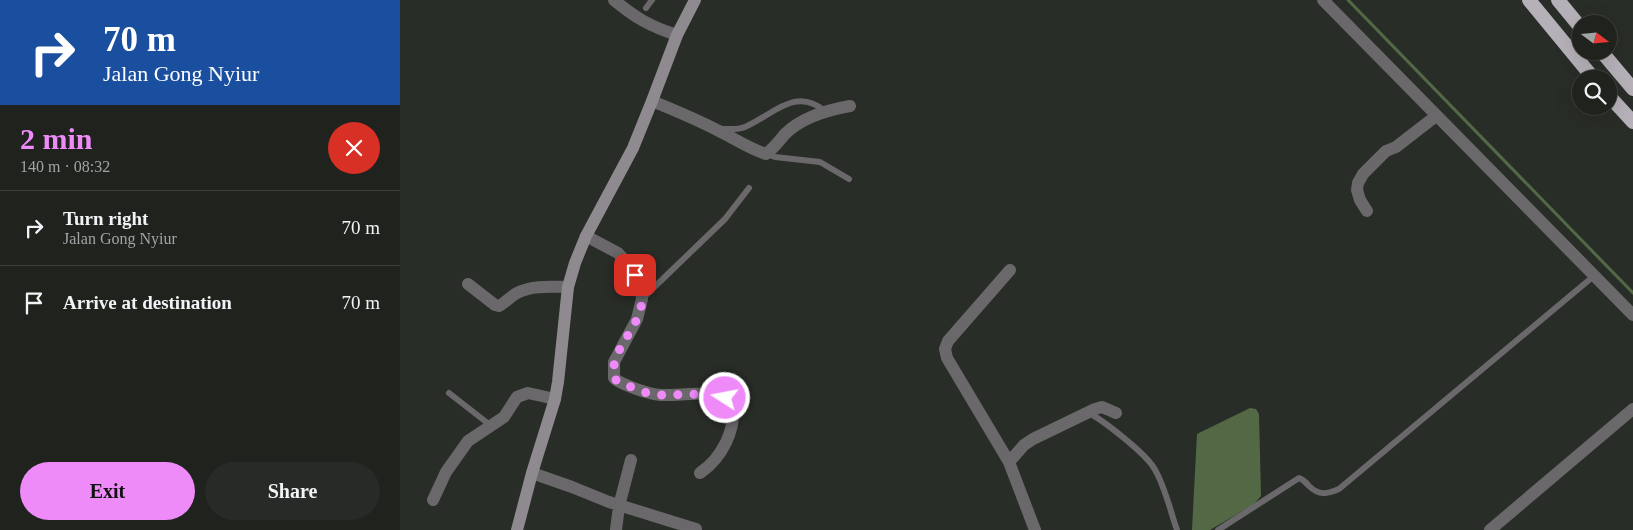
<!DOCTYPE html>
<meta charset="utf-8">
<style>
:root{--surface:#1f221d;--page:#272a26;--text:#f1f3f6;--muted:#a1a4a4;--line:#3c3f3b;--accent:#ee8bf8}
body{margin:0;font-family:Georgia,serif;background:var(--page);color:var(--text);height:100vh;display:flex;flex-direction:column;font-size:19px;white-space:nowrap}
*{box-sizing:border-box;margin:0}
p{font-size:16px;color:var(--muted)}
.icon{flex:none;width:28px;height:28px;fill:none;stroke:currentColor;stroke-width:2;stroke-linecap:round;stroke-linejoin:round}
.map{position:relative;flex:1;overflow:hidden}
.drawer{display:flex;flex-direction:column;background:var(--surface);width:400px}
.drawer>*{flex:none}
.top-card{background:#1a4fa0;color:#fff;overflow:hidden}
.needle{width:32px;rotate:106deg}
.tools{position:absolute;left:1172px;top:15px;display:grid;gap:10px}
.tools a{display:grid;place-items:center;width:45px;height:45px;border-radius:50%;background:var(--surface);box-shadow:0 5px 20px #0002,0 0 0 1px var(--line);font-size:25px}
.pin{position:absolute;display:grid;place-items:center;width:42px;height:42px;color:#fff;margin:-21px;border-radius:10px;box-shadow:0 2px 8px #0006}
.me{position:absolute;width:55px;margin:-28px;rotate:281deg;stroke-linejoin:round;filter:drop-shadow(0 0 4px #0008)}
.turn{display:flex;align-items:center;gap:18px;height:105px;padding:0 20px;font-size:22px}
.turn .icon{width:65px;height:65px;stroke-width:2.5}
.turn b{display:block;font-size:35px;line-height:42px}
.round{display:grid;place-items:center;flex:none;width:52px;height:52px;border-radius:26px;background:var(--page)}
.head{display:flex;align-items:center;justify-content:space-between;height:85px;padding:0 20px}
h1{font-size:30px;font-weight:700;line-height:38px;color:var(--accent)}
.button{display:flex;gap:10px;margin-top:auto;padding:10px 20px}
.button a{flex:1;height:58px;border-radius:30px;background:var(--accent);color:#111;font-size:20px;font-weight:700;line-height:58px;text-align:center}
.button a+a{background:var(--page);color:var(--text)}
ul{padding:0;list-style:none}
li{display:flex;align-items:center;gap:15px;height:75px;padding:0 20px;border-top:1px solid var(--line)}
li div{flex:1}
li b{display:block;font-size:19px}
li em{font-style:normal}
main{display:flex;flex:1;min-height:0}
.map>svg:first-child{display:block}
.water{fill:#536946}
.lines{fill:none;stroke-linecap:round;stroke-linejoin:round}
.stream{stroke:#536946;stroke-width:3}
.service{stroke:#6b686b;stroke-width:6}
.minor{stroke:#6b686b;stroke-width:12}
.secondary{stroke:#8f8a8f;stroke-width:12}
.trunk{stroke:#b6b1b8;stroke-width:14}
.route{stroke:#ee8bf8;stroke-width:9;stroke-dasharray:0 16.2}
</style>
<main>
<section class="drawer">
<div class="top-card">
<div class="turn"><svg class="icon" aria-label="right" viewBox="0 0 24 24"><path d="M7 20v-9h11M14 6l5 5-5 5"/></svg><div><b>70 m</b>Jalan Gong Nyiur</div></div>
</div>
<div class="head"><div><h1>2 min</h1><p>140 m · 08:32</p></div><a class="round" style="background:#d93025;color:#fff"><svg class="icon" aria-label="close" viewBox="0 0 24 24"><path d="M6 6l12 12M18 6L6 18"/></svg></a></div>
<ul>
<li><svg class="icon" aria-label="right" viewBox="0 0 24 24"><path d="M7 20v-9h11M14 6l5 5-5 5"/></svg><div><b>Turn right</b><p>Jalan Gong Nyiur</p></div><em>70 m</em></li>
<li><svg class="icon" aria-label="arrive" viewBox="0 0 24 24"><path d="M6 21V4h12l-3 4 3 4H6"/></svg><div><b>Arrive at destination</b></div><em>70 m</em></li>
</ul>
<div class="button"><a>Exit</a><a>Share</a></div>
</section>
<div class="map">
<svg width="1233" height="530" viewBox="0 0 1233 530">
<rect width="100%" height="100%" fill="#292d27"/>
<path class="water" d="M850,408L856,409L859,414L861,496L854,504L810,530H792L797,434Z"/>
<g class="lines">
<path class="stream" d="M948,0L1233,293"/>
<path class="service" d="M246,8L252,0
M322,129C329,129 338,130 345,127C373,115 395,86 425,111
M367,154L375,157L420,162L449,179
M243,298L325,219L349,188
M49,393L90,425
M689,413C704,421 745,453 754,468C765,486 770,510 777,530
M818,530L899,478C904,480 906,482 909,486C919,496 927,494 939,489L1195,275"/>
<path class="minor" d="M214,0C236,18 249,26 277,35
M923,0L1233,315
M252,101C274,110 296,119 317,130C334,138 348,148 366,154C374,148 379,141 385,134C402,117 427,110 450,106
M967,211L960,200L957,190L958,183L963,174L986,151L996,147L1036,116
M186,236L218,253L228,264L241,290L242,299L237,319L214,362V378C219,383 225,384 231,387C241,391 250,394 261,395C285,396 310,388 332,403C337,429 322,458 300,473
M68,284L95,305L99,306C106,302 112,295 119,292C134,285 152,287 168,287
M609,462L547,358L545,349L548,341L610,270
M132,473L172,487L209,502L296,529
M33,500L46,472L68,441L104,417L117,397L128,393L155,399
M216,530L219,506L231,460
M635,530L609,462L624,445L633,439L695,409L702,407L716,413
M1090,530L1233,409"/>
<path class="secondary" d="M117,530L132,473L155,399L158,382L168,287L175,263L186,236L233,148L252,101L277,35L295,0"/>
<path class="trunk" d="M1129,0L1194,79
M1158,0L1181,28
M1201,51L1233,89
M1209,96L1233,122"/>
</g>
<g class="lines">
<path class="route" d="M235,275C238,283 242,290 242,298C242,328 209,348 214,378L218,382L247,393L262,395L306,394L325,398"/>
</g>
</svg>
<div class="tools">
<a><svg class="needle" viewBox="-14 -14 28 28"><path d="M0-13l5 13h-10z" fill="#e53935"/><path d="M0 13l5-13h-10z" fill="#a1a4a4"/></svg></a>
<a><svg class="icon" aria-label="search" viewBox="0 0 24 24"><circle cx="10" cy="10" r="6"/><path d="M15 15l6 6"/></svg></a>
</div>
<div class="pin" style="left:235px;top:275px;background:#d93025"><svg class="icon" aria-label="arrive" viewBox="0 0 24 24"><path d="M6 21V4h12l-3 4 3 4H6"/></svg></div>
<svg class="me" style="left:325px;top:398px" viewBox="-20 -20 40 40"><circle r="17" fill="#ee8bf8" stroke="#fff" stroke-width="3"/><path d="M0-11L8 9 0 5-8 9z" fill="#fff"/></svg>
</div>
</main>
